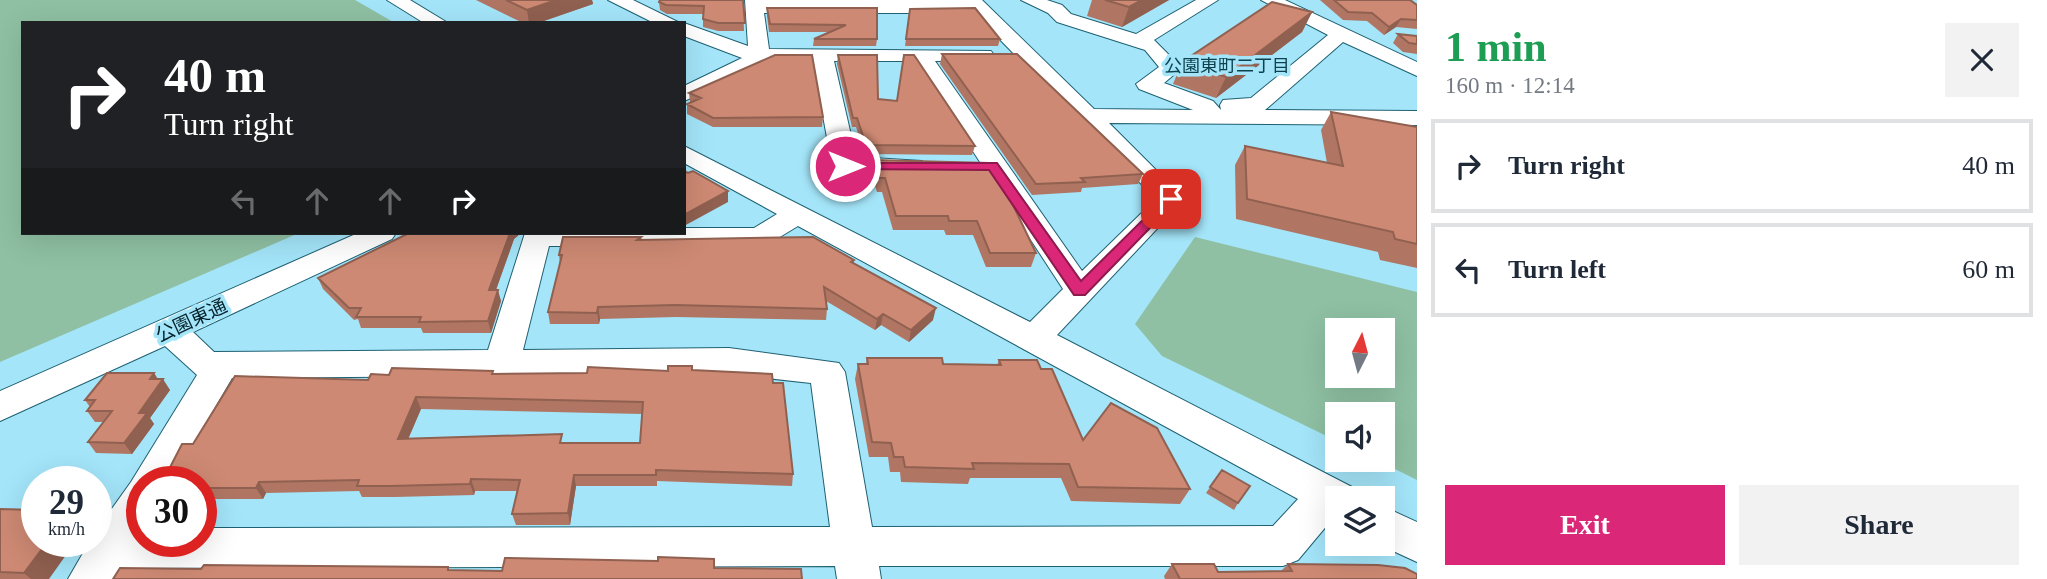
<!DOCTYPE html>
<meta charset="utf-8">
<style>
:root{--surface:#fff;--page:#f2f2f3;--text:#1f2937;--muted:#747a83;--line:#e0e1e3;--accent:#db2777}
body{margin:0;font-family:"Times New Roman","Noto Sans JP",serif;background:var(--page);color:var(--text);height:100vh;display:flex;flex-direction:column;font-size:26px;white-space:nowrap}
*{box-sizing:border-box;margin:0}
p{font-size:23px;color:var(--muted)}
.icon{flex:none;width:38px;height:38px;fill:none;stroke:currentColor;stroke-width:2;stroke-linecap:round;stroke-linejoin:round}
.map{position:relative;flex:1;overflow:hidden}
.panel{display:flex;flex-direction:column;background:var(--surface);width:630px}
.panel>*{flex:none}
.hud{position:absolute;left:21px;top:21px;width:665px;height:214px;border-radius:0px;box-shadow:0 7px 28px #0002;background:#202124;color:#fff;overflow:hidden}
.needle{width:46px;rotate:6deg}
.fabs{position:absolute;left:1325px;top:318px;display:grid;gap:14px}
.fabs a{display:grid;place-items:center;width:70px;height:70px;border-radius:0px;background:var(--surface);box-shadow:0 7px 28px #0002;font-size:35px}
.speed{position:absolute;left:21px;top:466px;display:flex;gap:14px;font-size:35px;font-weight:700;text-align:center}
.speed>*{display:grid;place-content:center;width:91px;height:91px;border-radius:50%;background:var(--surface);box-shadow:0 7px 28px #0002;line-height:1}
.speed small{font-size:18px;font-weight:400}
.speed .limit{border:10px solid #d22;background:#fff;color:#111}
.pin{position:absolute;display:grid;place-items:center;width:60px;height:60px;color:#fff;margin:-30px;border-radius:14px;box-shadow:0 4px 10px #0006}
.me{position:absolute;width:77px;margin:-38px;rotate:90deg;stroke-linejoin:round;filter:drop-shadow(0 0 5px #0008)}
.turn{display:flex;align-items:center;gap:24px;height:147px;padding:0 28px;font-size:32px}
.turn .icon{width:91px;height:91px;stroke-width:2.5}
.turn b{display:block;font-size:49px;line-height:60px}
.lanes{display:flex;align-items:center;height:66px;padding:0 28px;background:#0003;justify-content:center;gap:35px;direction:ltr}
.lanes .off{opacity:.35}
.round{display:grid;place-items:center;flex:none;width:74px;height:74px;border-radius:0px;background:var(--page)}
.headline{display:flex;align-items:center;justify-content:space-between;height:119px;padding:0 28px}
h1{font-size:42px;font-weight:700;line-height:52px;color:#1e9e55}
.button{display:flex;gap:14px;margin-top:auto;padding:14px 28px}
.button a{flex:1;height:80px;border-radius:0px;background:var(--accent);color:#fff;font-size:28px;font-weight:700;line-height:80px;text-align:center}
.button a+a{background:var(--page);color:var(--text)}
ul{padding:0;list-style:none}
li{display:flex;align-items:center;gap:21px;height:94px;margin:0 14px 10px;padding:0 14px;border:4px solid var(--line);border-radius:0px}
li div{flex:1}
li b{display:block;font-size:26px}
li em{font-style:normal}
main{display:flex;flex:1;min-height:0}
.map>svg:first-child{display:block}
.green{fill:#8fc0a3;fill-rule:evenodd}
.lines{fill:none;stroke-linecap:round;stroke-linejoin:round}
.minor-casing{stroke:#1e6172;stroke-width:2}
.minor{fill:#fff;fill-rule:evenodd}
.wall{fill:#b07663;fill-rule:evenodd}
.shaded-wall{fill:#906050}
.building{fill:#cd8973;stroke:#906050;stroke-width:2;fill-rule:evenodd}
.route{fill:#db2777;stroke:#8e194d;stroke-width:2}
.labels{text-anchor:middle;stroke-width:7;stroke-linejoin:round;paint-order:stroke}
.far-neighbourhood-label{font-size:18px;fill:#0d414e;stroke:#a4e5f9}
.street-label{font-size:19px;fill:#062129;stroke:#a4e5f9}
</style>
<main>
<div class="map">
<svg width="1417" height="579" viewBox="0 0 1417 579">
<rect width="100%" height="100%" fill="#a4e5f9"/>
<path class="green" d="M0,0H355L395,23H23V233H299L0,362Z
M1195,237L1417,292V480L1377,460H1382V415H1337V441L1162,356L1135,324ZM1337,331H1382V376H1337Z"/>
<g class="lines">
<g class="minor-casing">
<path id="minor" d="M387,0H410L448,23H424Z
M608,0H633L680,23H654Z
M745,0H982L1094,109L1193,110L1139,89L1136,84L1159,67L1145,50L1057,22L1048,13L1021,0H1047L1062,5L1071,14L1136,34L1196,0H1218L1154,40L1182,68L1164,83L1213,101L1221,110L1220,105L1223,100L1251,98L1328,35L1261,0H1285L1417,62V76L1343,42L1265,110L1417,111V125L1109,123L1185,199L1057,335L1352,487L1357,499H1337V518L1334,517L1298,560L1283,566H879L881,579H837L835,566L121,568L115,579H68L90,541H96V531L131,482L197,375L165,346L0,421V391L358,233H396L392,239L193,332L214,352L488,350L525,233H684V228H754L777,214L684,163V146L1030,322L1063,289L914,61H834L856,157L922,161L926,166L922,171L913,174L836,170L832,165L813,61H764L751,72L684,101V86L742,58L684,36V23L748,46ZM764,13H974L1156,199L1082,271L935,61H984L994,55L991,51L769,49ZM798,226L1298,499L1273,526L872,527L845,372L839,363L729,348L523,350L549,246H760L770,243ZM729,374L811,383L830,527L201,528V541H142V481H172L232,378Z
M1382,506L1417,522V562L1378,544H1382Z"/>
</g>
<use href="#minor" class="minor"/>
</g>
<path class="wall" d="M476,0H592L593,4L538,23H523Z
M743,0L744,31H718L703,27V14H667L660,10L659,2Z
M1092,0H1169L1122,27L1087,16Z
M1320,0H1410L1417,5V29L1396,27L1384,35L1367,21L1343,20Z
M767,8H877V39L876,46H813L814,39L829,32H769L767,16Z
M910,9L1000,39L998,46H905Z
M1312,12L1302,32L1216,98L1173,84L1182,62Z
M1398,34L1417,44V54L1403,52L1393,43Z
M942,54L1143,174L1138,184L1082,188L1081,192L1032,195L940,64Z
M838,55L878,99L975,146L972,155L865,154L856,127H852L837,64Z
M689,93L823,117L822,127H713L687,114V104L691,103L690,102Z
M1331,112L1417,127V268L1380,260L1378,252L1236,219L1235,165L1245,146L1327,163L1321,130Z
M873,160L1036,253L1031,267H986L973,235H946L944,230H893L882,192H877L871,174Z
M409,233H521L514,239L496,290L501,301L491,333H423L421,328H361L358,319L354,320L323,289L318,278Z
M641,237L642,240L854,260V263L933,320L909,342L881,325L875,330L826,301L827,309L826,320L676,317L600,319L599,324H550L548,312L560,264L559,255Z
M867,358L943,364L997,365L999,360L1041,369L1083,440L1190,489L1180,504L1071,501L1061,478H970L968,484L901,482L900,472H890L888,457H869L855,379L858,364H866Z
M692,370L773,383L793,474L792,486L657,481V486H576L570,525H516L512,514L517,491H475L474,495L395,497H362L359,491L266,493L263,499H201V481L193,444L368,380L389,375L493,371V374L587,373ZM421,409L642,414L640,443H564L408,439Z
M154,373L158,379L170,390L150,418L154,424L132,454L96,453L88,442L104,422H95L87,411L90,407L85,400Z
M1222,470L1238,503L1234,510L1206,493Z
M0,509L49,579H0Z
M1172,564L1218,572L1281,571L1288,564L1417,579H1165L1164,576Z"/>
<path class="shaded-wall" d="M556,0H592L593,4L538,23H529L527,10Z
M1142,0H1169L1122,27L1129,7Z
M1312,12L1302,32L1216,98L1226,77Z
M1401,19L1396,27L1384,35L1389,27Z
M728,191V202L684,226V215Z
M510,233H521L514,239L492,301L489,290Z
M498,290L501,301L491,333L488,321Z
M598,307L600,319L599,324L597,313Z
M936,308L933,320L909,342L911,330Z
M883,314L881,325L875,330L877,319Z
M154,373L160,383L163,379L170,390L150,418L154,424L132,454L124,443L139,413L150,379Z
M416,397L421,409L403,451L398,439Z
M574,475L576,486L570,525L568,513Z
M471,479L475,491L474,495L470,484Z
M259,482L266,493L263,499L256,488Z
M48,541H76L49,579H31L24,573Z"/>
<path class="building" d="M506,0H556L527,10Z
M660,0H743L745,23H718L703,19L704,6L666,5L659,2Z
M1105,0H1142L1129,7Z
M1334,0H1410L1417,5V20L1401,19L1389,27L1372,13L1348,12Z
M1272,2L1312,12L1226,77L1182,62Z
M767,8H877V39H814L846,25L770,24Z
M975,8L1000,39H906L910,9Z
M1398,34L1417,36V44L1409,43Z
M942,54H1017L1143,174L1081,178L1085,182L1036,184Z
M775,55H812L823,117L713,118L687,104L701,98L689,93Z
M838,55H877L878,99L897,101L904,55H914L975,146L866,145L857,118H853Z
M1331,112L1417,127V244L1395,239L1393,232L1247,199L1245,146L1343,166Z
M873,160L989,163L1003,184L1036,253H990L977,221H949L948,216H896L885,178H879Z
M684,171L688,173L693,171L728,191L684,215Z
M409,233H510L489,290H498L488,321L419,322L421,317H356L361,308H349L318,278Z
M563,237H641L637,240L813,237L854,260L851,262L936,308L911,330L883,314L877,319L824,287L827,309L675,305L598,307L597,313L548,312L562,255H559Z
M867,358H942L943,364L1001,365L999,360H1037L1041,369H1052L1083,440L1111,403L1157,428L1190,489L1078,487L1069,464L972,463L974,469L905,467L903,457H894L891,443L872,442L858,364H868Z
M668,366H692V370L772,374L773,383H783L793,474L656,470V475H574L568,513L512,514L520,480L471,479L470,484L390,486H357L359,480L259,482L256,488H201V481H163L182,444H193L235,376L368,380L371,374L389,375L392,368L493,371L492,374L587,373L588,367L668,371ZM416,397L643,402L640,443H560L562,434L398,439Z
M107,373H154L150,379H163L139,413H147L124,443L88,442L112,411H87L95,400H85Z
M1222,470L1250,486L1238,503L1210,487Z
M0,509L37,510V541H48L24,573L0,572Z
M658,557L714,559V568L801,569L802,579H113L120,568L201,569L204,565L448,567V570L502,571L505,558L658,561Z
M1172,564H1214L1218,572L1292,571L1288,564L1378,565L1405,568L1417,574V579H1180Z"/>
<path class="route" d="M840,163H997L1081,281L1167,196L1178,199L1085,295H1074L989,170L845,169L838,166Z"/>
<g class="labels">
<g class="far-neighbourhood-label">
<text x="1227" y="72">公園東町二丁目</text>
</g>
<g class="street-label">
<text transform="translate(191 320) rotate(-25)" y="7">公園東通</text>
</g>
</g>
</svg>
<div class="fabs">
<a><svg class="needle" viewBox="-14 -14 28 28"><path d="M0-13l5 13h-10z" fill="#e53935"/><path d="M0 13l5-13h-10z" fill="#747a83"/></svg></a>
<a><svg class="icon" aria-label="sound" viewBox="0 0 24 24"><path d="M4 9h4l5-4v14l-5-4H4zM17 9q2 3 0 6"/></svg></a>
<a><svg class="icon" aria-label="layers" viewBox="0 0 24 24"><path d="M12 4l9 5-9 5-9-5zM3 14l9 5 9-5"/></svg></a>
</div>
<div class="speed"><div>29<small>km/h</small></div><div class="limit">30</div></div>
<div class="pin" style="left:1171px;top:199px;background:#d93025"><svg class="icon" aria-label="arrive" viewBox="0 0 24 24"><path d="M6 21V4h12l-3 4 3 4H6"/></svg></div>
<svg class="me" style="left:845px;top:166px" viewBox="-20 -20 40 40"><circle r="17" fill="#db2777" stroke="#fff" stroke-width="3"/><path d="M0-11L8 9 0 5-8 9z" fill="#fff"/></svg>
<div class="hud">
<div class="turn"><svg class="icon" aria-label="right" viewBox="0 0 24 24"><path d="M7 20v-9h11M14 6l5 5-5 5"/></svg><div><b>40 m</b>Turn right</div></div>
<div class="lanes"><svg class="icon off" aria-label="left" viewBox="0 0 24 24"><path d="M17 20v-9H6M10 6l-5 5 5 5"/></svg><svg class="icon off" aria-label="ahead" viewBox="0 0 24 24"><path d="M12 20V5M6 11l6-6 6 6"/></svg><svg class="icon off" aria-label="ahead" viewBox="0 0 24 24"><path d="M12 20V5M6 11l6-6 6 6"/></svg><svg class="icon" aria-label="right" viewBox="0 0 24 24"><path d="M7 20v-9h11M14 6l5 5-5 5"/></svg></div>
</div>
</div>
<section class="panel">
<div class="headline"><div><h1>1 min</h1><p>160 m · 12:14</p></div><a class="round"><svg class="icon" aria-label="close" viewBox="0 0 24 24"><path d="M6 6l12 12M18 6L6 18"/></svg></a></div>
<ul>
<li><svg class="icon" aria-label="right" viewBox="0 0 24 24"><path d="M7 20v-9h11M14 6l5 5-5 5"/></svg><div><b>Turn right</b></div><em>40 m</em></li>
<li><svg class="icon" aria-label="left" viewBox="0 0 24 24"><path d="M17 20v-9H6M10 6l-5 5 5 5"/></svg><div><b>Turn left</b></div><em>60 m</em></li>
</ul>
<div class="button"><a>Exit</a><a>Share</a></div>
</section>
</main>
